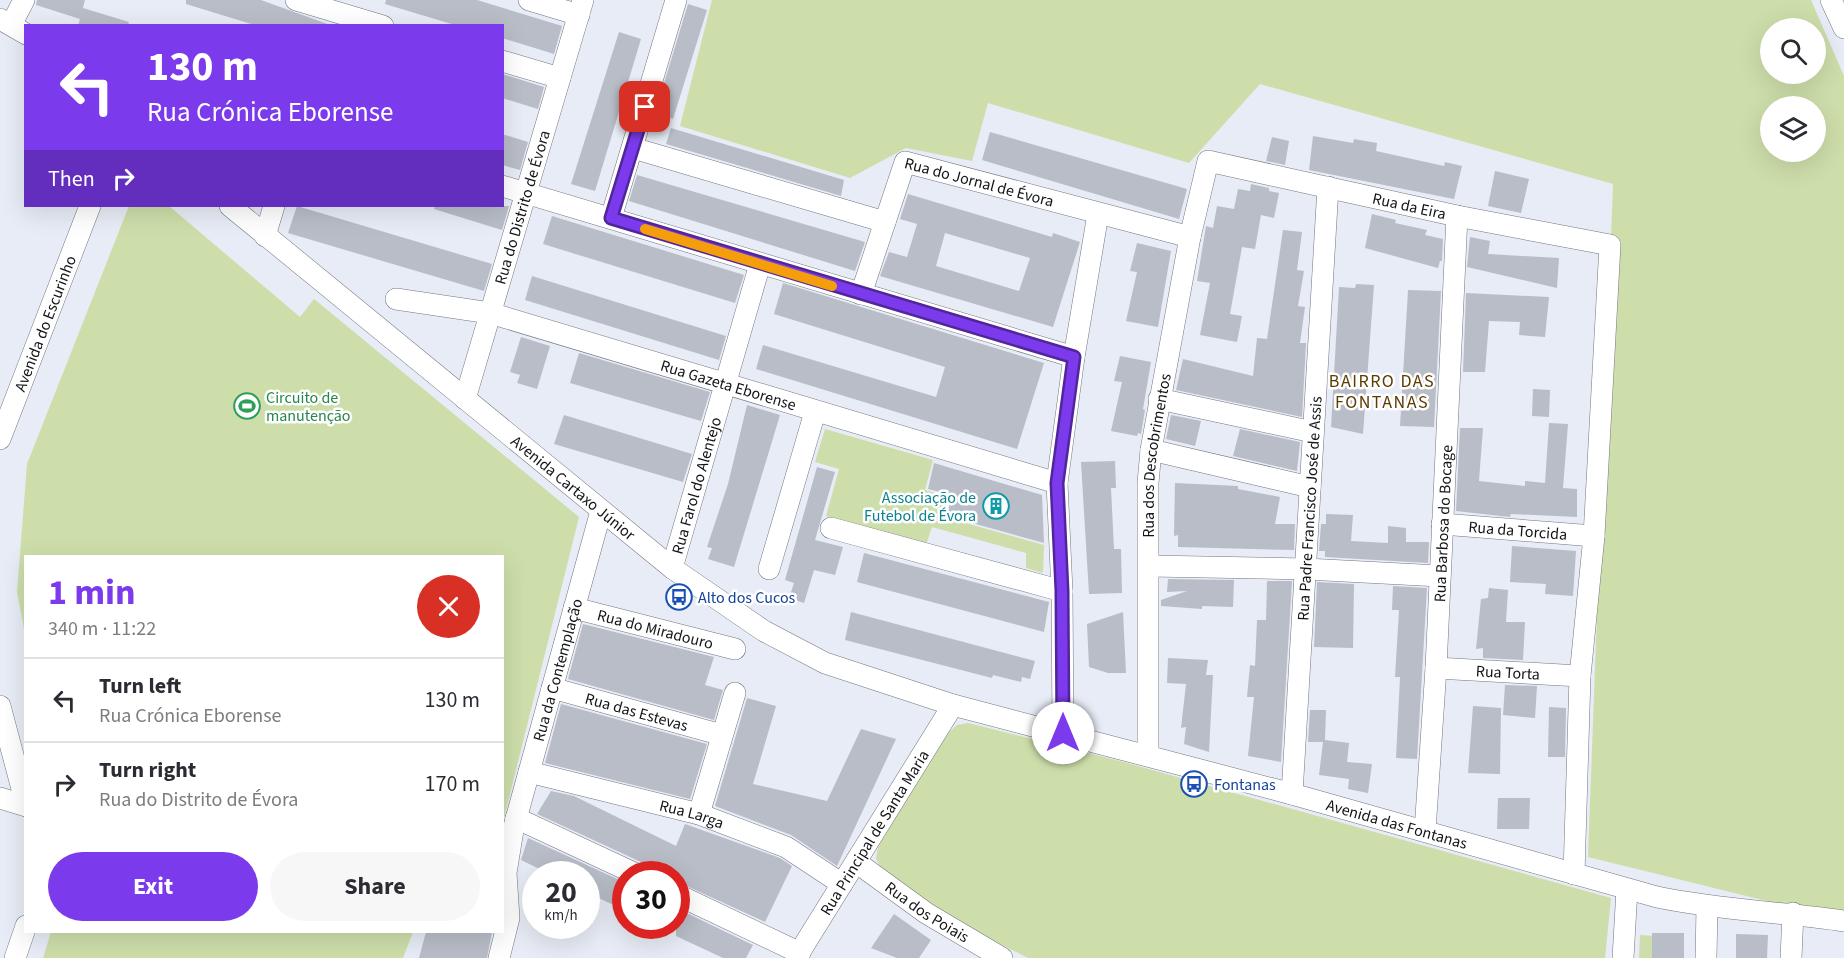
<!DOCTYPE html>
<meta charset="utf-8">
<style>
:root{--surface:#fff;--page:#f7f7f7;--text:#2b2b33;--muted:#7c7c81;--line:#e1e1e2;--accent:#7c3aed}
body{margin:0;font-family:"Source Sans 3",sans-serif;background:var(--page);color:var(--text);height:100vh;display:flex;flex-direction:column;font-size:22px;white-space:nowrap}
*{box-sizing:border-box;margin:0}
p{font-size:20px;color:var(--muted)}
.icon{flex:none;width:33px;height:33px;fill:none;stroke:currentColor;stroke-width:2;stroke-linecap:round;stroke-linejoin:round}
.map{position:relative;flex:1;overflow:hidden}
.side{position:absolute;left:24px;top:555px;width:480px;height:378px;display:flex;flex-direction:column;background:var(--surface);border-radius:0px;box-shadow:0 6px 24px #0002}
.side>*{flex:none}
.hud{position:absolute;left:24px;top:24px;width:480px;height:183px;border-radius:0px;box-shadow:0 6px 24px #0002;background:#7c3aed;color:#fff;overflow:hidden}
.buttons{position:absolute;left:1760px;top:18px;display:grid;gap:12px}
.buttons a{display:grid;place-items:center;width:66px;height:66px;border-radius:50%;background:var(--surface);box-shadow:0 6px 24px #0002;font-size:30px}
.speed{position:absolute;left:522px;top:861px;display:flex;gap:12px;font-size:30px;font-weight:700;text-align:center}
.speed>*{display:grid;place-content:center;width:78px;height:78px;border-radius:50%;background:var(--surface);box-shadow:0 6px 24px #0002;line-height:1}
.speed small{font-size:15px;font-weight:400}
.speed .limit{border:9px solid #d22;background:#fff;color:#111}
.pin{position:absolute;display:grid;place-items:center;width:51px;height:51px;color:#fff;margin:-26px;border-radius:12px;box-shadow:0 3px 9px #0006}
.me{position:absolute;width:66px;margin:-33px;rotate:0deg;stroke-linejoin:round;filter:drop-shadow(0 0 4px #0008)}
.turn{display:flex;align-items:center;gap:21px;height:126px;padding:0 24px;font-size:27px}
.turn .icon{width:78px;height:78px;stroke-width:2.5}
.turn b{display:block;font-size:42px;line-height:51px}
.then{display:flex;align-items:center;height:57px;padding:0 24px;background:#0003;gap:12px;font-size:22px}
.round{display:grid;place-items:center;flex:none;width:63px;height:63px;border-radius:32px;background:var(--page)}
.summary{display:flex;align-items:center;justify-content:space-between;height:102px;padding:0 24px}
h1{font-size:36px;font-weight:700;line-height:45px;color:var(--accent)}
.cta{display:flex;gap:12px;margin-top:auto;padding:12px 24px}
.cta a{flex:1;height:69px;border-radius:36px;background:var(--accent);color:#fff;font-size:24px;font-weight:700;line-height:69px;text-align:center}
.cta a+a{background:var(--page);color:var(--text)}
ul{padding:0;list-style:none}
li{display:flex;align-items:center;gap:18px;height:84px;padding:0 24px;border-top:2px solid var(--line)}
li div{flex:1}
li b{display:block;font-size:22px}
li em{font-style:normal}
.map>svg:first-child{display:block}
.green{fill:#cddeaa;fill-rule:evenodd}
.building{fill:#b8bdc7;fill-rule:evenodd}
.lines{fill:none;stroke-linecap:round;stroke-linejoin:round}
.minor-casing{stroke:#72767f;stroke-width:22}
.minor{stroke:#fff;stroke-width:21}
.route-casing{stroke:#51269a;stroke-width:15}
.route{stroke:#7c3aed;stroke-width:10}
.slow{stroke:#f59e0b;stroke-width:10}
.labels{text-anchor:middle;stroke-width:5;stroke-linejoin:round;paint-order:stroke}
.street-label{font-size:16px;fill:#121417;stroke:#fff}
.leisure-label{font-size:16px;fill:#27864d;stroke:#fff;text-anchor:start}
.culture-label{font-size:16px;fill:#0d838f;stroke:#fff;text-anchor:end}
.transit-label{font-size:16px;fill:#164399;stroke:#fff;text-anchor:start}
.neighbourhood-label{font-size:18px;letter-spacing:1.5px;fill:#5c3c02;stroke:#fff}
</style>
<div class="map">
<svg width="1844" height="958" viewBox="0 0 1844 958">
<rect width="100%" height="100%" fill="#e7ecf6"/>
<path class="green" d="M712,0H1811L1844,76V920L1588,857L1613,184L1260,84L1189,163L988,103L972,161L906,148L850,178L680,126ZM1770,28H1815V74H1770ZM1770,106H1815V152H1770Z
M129,206H169L300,317L314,299L579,517L503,822L502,556H26L25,634L17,592L27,464Z
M825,429L933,460L925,490L949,497L944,517L1044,545L1043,573L1026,568V553L932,527L926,545L826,516L839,469L815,462Z
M968,723L1120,761L1611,898L1605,958H1028L940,913L898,883L880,866L876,859L878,847L945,736L957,725Z
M51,932H413L403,958H43Z
M1640,935L1670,937L1669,958H1639Z"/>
<path class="building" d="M37,0H85L80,19L36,5Z
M186,0H261L333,26H258L186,4Z
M386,0H477L562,26L554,54L502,38V26H458L385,4Z
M688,4L707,10L673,119L655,113Z
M83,8L129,22L128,26H78Z
M619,32L641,39L595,191L571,184Z
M502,74L544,87L538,109L502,98Z
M671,128L844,180L841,196L666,144Z
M990,132L1187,189L1179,219L982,160Z
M502,134L528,142L520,170L502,165Z
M1313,136L1353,143L1354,139L1377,143L1376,151L1444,166L1445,162L1462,166L1454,199L1309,170Z
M1272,137L1289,141L1285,165L1266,161Z
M1495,171L1529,179L1521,213L1488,206Z
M637,175L865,242L855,271L629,201Z
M1251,184L1269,188V191L1279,193L1274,218L1261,215L1255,249L1242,247L1230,314L1242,316L1237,342L1200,335L1210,283L1197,281L1206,226L1213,228L1217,206L1234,209L1238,189L1250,191Z
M908,194L1052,237L1053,233L1080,242L1053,327L880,276L889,252L907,257L917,224L900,219ZM945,233L1030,258L1019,291L936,266Z
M297,206L492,264L484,291L288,233Z
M435,206H509L502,230L434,209Z
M1372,214L1396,220L1395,223L1427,230L1425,235L1443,239L1442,261H1440L1438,268L1365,248Z
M552,216L744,275L735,303L543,244Z
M1283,230L1302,232L1297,270L1304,271L1298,306L1305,307L1300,343H1306L1302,417L1176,390L1183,359L1253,376L1257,338L1267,339Z
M1470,237L1490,241L1488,254L1559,258L1557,288L1467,267Z
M1137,243L1171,251L1158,327L1126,321L1137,272L1130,271Z
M532,276L726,336L719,360L525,300Z
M783,283L1044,363L1017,449L756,369L763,345L936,397L945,367L774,314Z
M1356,284L1374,285L1363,434L1331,427L1339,287L1355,288Z
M1408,290L1441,291L1434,427L1400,426Z
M1466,293L1549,297L1545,337L1519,335L1520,322L1489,321L1485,372H1463Z
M521,337L550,346L537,389L517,383L520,375L510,372Z
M579,353L710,392L701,421L570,383Z
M1120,356L1151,362L1143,409L1145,410L1141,434L1138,433L1137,436L1111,431L1122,382L1114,381Z
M1533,389L1550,390L1549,417L1532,416Z
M747,405L780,415L734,567L708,559L712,548L707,547L728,484Z
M564,415L692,454L683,482L554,444Z
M1171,415L1201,421L1195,446L1166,439Z
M1549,423L1568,424L1563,488L1577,489V517L1511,514L1510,517L1456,511L1460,428H1483L1479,481L1525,486V481L1545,483Z
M1240,429L1300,442L1297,471L1233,456Z
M1115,461L1116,488H1111L1114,549H1121L1122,593L1089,594L1081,462Z
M934,463L1042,495L1044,543L947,516L952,495L928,489Z
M817,467L835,472L815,540L843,547L835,575L814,570L804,603L789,598L794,583L785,580Z
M1175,483L1238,486V489L1280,497L1275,524H1295L1294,550L1178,547V535L1174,536Z
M1326,514L1353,515L1351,541L1388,543V526L1406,528V542H1429L1428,563L1325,557V551H1319L1321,524H1326Z
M1512,546L1576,551L1573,596L1545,594L1546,584L1510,582Z
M864,553L1049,602L1044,632L857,582Z
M1168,579L1234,580L1233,607L1202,606V609L1161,606V600L1187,591L1167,592Z
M1267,581H1292L1281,762L1248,756L1254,697H1247L1250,665L1255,666L1257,620H1266Z
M1317,582L1354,584L1353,648L1314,647Z
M1393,586L1427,588L1417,759L1396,758L1400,677H1395L1399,610H1392Z
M1489,588L1508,590L1506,622H1525L1523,660L1483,658V648L1476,649L1481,599L1488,598Z
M851,612L1035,661L1030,679L1022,677L1021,682L993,675L992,678L845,640Z
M1123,612L1126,673H1108L1089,667L1087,624Z
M583,624L714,657L705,685L723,690L714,720L568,679Z
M1168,658L1208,660L1206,675H1213L1209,752L1184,744L1186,727L1181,728L1186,684L1167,683Z
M1505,685L1537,686L1535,718L1503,715Z
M747,698L776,706L753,784L827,801L861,729L896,739L837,866L791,835L715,806Z
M561,704L707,744L690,799L545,763Z
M1473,706L1501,708L1500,774L1468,773Z
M1549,707L1566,708L1565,757H1548Z
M1310,710H1326L1325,740L1349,743L1347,762L1372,764L1368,793L1348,789L1349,779L1319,775L1323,742H1308Z
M551,791L574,796L676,846L685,824L780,858L792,866L765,922L676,881V874H656L648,871L641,862L537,814Z
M1498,798H1530L1529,829H1497Z
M528,838L626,883V911L586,892V874H550L521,860Z
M676,908L753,945L746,958H723L676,936Z
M894,914L931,940L919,958H897L871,948Z
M426,932H492L487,958H419Z
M1652,933H1684V958H1652Z
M1736,934L1768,935L1767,958H1736Z"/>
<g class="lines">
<g class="minor-casing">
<g id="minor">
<path d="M296,0L383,26"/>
<path d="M529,0L579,15"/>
<path d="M1831,0L1844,28"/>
<path d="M0,19L26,34"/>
<path d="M11,25L24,0"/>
<path d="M502,61L560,78"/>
<path d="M633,148L885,222"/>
<path d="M502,186L1074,357"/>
<path id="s1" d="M230,206L672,568L764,631L825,663L953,705L1292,794L1657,897C1719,910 1782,912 1844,921"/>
<path d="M611,218L676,0"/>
<path d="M265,236L274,206"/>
<path id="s2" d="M861,294L905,162L1190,237"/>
<path id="s3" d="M396,299L490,313L1057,483"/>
<path id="s4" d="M465,399L583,0"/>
<path d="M1159,399L1313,432"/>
<path id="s5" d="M0,439L90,206"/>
<path d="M1151,450L1310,487"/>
<path id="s6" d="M1442,524L1594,536"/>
<path d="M831,528L1062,591"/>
<path d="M1150,566L1306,569L1440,576"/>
<path id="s7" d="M672,568L760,264"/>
<path d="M769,569L815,412"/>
<path id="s8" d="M574,608L735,649"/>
<path id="s9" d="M1436,668L1580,676"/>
<path id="s10" d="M552,688L722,735"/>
<path d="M0,706L26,804"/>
<path d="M1063,733L1062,591L1057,483L1074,357L1098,214"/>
<path id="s11" d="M1148,755V483L1151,450L1190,237L1208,161L1457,216L1610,245L1594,536L1580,676L1574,874"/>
<path id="s12" d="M529,772L699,814L786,847L842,884"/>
<path id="s13" d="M1292,794L1328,187"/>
<path d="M0,798L26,806"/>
<path d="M699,814L735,693"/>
<path d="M516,818L636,874"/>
<path id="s14" d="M1425,831L1436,668L1457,216"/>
<path id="s15" d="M856,862L926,913L1002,958"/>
<path d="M676,894L800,953"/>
<path d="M15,958L26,926"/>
<path id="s16" d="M499,958L509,918L506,873L513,830L601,511"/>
<path id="s17" d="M796,958L953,705"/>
<path d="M1623,958L1627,889"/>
<path d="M1706,958L1707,907"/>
<path d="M1791,958L1793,913"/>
</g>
</g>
<use href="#minor" class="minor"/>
</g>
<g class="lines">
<g class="route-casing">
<path id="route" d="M645,107L611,218L1074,357L1057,483L1062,591L1063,733"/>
</g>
<use href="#route" class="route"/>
<path class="slow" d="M645,229L832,286"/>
</g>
<defs>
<g id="stadium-ring" transform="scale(1.35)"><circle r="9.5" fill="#fff" stroke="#2e9e5b" stroke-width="1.5"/><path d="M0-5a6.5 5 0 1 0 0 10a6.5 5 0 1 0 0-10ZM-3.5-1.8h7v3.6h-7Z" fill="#2e9e5b"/></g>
<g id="building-ring" transform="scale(1.35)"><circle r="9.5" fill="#fff" stroke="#0f9aa8" stroke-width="1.5"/><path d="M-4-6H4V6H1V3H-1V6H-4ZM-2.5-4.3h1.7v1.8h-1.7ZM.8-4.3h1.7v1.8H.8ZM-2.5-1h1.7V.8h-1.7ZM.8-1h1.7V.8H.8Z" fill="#0f9aa8"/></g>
<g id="bus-ring" transform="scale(1.35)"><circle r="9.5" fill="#fff" stroke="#1a4fb4" stroke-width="1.5"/><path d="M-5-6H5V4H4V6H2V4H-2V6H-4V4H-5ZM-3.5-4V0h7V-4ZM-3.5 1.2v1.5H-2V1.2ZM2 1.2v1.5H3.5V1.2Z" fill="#1a4fb4"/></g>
</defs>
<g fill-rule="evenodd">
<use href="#stadium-ring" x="247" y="406"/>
<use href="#building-ring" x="996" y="506"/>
<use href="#bus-ring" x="679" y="597"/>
<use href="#bus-ring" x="1194" y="784"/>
</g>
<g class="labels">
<g class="street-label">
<text dy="6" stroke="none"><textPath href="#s2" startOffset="216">Rua do Jornal de Évora</textPath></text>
<text dy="6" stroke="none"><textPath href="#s11" startOffset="806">Rua da Eira</textPath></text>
<text dy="6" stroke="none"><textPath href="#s4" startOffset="200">Rua do Distrito de Évora</textPath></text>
<text dy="6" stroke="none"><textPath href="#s5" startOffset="124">Avenida do Escurinho</textPath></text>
<text dy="6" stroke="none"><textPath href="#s3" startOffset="344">Rua Gazeta Eborense</textPath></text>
<text dy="6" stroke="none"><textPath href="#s11" startOffset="300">Rua dos Descobrimentos</textPath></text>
<text dy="6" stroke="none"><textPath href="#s7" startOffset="86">Rua Farol do Alentejo</textPath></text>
<text dy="6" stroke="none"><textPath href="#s1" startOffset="444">Avenida Cartaxo Júnior</textPath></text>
<text dy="6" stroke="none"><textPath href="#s13" startOffset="286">Rua Padre Francisco José de Assis</textPath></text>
<text dy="6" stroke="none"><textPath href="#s14" startOffset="308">Rua Barbosa do Bocage</textPath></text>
<text dy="6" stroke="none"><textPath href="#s6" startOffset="76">Rua da Torcida</textPath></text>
<text dy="6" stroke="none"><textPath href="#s8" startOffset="84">Rua do Miradouro</textPath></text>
<text dy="6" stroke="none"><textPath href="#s16" startOffset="296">Rua da Contemplação</textPath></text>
<text dy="6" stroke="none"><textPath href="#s9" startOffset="72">Rua Torta</textPath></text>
<text dy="6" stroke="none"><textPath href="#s10" startOffset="88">Rua das Estevas</textPath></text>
<text dy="6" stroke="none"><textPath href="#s12" startOffset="168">Rua Larga</textPath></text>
<text dy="6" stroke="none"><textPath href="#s1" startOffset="1346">Avenida das Fontanas</textPath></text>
<text dy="6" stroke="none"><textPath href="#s17" startOffset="148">Rua Principal de Santa Maria</textPath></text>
<text dy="6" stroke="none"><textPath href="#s15" startOffset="87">Rua dos Poiais</textPath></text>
</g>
<g class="leisure-label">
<text x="266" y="403">Circuito de<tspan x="266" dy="18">manutenção</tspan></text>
</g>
<g class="culture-label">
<text x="976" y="503">Associação de<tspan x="976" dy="18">Futebol de Évora</tspan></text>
</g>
<g class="transit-label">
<text x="698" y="603">Alto dos Cucos</text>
<text x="1214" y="790">Fontanas</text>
</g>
<g class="neighbourhood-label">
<text x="1382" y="387">BAIRRO DAS<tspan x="1382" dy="21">FONTANAS</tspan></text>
</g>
</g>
</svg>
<div class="buttons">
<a><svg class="icon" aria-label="search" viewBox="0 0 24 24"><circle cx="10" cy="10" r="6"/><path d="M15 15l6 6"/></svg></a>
<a><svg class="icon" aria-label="layers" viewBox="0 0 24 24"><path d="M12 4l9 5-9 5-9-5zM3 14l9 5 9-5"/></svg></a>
</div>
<div class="speed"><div>20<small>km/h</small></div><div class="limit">30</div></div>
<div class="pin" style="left:645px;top:107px;background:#d93025"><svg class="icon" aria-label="arrive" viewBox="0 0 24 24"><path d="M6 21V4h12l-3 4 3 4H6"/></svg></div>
<svg class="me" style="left:1063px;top:733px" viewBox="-20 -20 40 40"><circle r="19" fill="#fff"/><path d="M0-13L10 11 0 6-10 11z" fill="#7c3aed"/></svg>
<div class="hud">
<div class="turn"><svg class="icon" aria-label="left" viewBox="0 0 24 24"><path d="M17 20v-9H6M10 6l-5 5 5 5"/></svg><div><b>130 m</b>Rua Crónica Eborense</div></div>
<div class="then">Then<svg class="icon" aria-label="right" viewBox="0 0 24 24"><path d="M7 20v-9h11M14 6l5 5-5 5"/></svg></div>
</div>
<section class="side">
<div class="summary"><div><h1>1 min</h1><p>340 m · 11:22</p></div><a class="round" style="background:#d93025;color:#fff"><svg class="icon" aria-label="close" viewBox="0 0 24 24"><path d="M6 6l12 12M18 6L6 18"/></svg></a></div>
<ul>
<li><svg class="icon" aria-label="left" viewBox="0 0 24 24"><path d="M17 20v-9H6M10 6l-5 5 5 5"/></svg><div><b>Turn left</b><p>Rua Crónica Eborense</p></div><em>130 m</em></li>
<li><svg class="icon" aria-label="right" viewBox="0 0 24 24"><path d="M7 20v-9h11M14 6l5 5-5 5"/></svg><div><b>Turn right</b><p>Rua do Distrito de Évora</p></div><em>170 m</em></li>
</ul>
<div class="cta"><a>Exit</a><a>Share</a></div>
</section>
</div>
